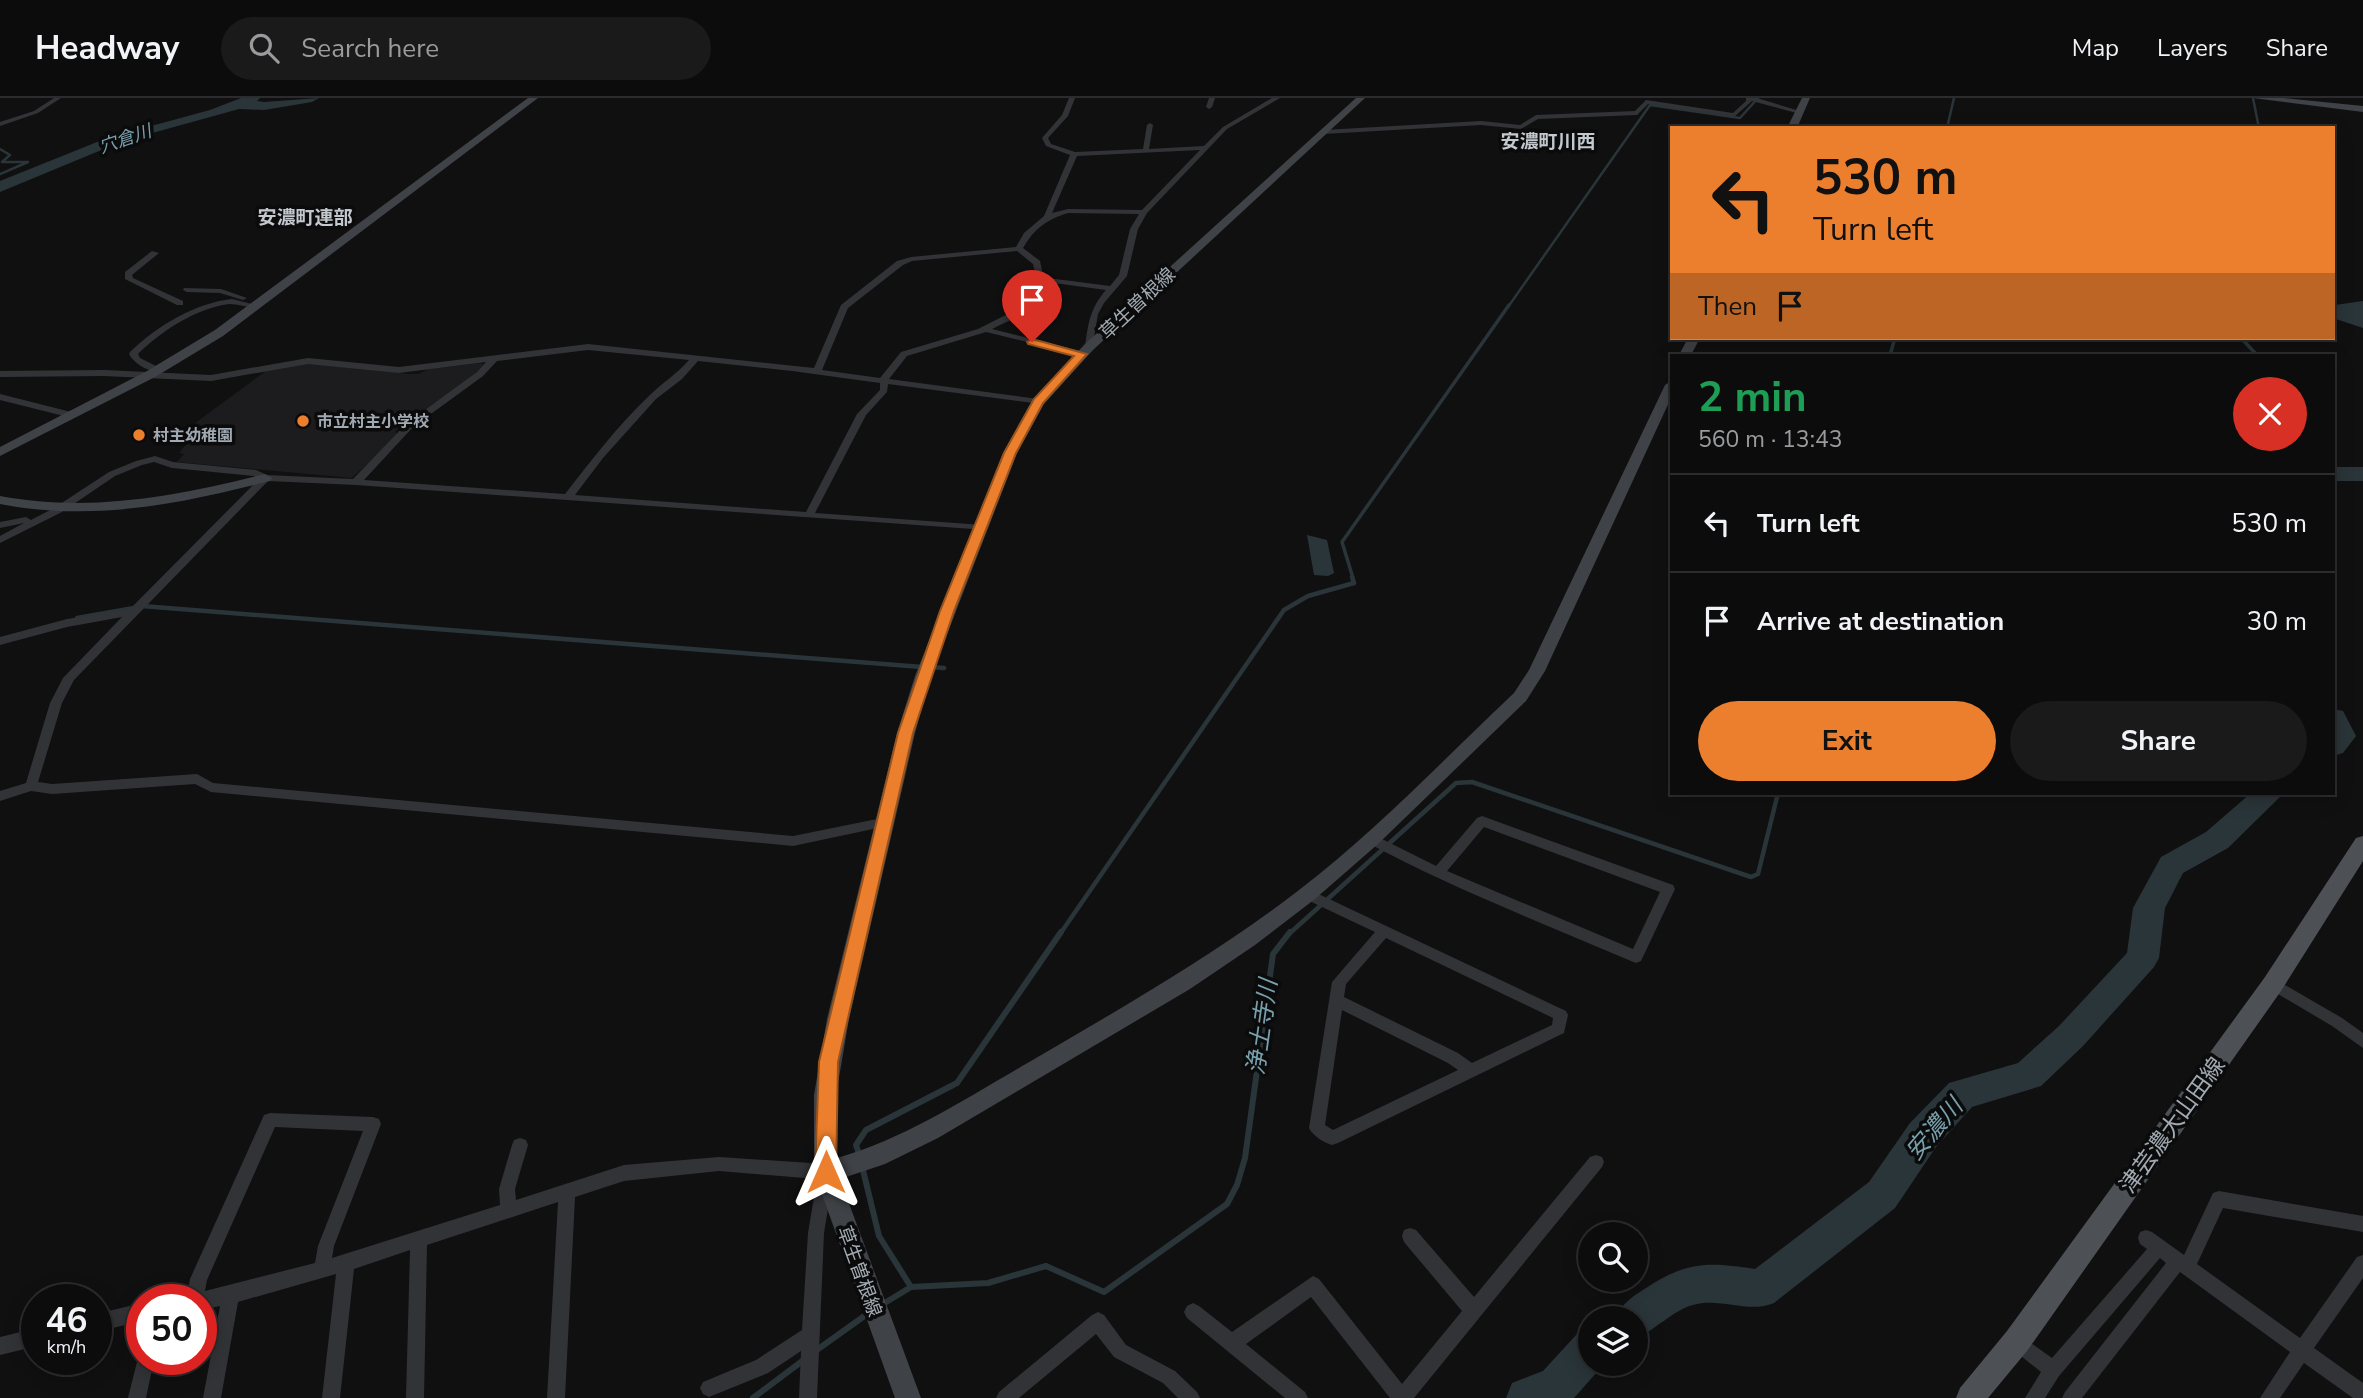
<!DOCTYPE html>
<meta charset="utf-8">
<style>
:root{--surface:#0c0c0d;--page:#1a1a1b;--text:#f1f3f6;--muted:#9a9b9d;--line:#2c2c2e;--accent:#ec7f2d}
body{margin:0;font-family:"Nunito Sans","Noto Sans JP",sans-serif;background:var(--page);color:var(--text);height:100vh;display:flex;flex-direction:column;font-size:26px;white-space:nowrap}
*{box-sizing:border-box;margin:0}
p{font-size:23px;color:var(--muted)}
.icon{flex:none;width:38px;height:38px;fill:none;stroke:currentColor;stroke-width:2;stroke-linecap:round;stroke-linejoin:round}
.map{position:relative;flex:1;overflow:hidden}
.drawer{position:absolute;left:1670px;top:256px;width:665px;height:441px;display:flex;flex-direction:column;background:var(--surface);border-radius:0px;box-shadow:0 4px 18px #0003,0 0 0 2px var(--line)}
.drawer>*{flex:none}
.hud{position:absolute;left:1670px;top:28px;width:665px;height:214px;border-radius:0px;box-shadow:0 4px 18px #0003,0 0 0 2px var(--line);background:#ec7f2d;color:#111;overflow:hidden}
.controls{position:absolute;left:1578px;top:1124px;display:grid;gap:14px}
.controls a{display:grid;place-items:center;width:70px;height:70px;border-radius:50%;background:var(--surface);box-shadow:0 4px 18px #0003,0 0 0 2px var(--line);font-size:35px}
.speed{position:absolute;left:21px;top:1186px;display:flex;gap:14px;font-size:35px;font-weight:700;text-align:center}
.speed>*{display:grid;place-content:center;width:91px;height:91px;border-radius:50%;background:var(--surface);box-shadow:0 4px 18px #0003,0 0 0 2px var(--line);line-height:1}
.speed small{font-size:18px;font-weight:400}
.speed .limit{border:10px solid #d22;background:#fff;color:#111}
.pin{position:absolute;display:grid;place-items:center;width:60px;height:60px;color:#fff;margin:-72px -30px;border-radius:50% 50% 50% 0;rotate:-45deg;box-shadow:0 0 7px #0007}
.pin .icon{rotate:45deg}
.me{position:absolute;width:77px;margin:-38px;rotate:0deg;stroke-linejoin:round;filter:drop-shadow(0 0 5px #0008)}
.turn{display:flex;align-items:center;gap:24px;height:147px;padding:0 28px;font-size:32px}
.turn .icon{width:91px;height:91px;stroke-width:2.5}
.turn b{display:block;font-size:49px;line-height:60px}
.then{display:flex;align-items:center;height:66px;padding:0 28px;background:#0003;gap:14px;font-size:26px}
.round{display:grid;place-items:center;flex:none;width:74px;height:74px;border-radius:37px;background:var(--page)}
.summary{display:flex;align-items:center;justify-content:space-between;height:119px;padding:0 28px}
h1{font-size:42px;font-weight:700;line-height:52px;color:#1e9e55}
.button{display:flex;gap:14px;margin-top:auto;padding:14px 28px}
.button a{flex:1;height:80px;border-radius:42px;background:var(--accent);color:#111;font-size:28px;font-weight:700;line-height:80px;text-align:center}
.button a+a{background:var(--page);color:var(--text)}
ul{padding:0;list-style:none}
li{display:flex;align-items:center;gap:21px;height:98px;padding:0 28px;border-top:2px solid var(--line)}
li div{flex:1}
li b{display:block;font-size:26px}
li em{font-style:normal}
header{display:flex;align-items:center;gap:42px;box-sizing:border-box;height:98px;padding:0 35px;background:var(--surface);border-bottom:2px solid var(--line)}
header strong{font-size:33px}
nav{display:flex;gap:38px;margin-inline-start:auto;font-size:24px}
.search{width:490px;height:63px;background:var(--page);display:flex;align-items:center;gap:18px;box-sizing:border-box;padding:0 24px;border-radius:38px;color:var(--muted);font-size:26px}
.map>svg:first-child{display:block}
.built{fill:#1c1c1e}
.water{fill:#2a3539}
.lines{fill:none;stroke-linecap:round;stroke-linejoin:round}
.stream-far3{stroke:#2a3539;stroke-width:2.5}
.stream-far2{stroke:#2a3539;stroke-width:3.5}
.stream-far1{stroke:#2a3539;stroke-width:4.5}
.stream{stroke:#2a3539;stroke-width:6}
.river{fill:#2a3539;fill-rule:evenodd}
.street{fill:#313336;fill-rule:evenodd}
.secondary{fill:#3f4246;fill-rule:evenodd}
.primary{fill:#4d5155;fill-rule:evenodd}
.route{fill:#ec7f2d;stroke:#99531d;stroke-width:2}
.poi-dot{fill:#ec7f2d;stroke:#0b0b0c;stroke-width:2.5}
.labels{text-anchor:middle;stroke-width:7;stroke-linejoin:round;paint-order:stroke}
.far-poi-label{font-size:16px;font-weight:bold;fill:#a1aab2;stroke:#0b0b0c;text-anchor:start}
.far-water-label{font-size:18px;font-style:italic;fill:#78a0ad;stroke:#0b0b0c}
.far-quarter-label{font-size:19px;font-weight:bold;fill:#c2c8ce;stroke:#0b0b0c}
.street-label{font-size:19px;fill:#a1aab2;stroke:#0b0b0c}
.near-street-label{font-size:23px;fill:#a1aab2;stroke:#0b0b0c}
.near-water-label{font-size:24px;font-style:italic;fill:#78a0ad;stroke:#0b0b0c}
</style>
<header>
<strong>Headway</strong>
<div class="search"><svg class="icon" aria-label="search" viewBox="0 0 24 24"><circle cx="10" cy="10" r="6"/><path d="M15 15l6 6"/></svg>Search here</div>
<nav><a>Map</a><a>Layers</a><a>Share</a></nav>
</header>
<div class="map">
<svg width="2363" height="1300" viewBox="0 0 2363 1300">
<rect width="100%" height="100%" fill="#101011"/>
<path class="built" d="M303,265H327L408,276H418L429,271L481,265L484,267L462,287L400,328L395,334L400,336L352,380L177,364L184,356L179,355L196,333L187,331L266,273Z"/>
<path class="water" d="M2363,203V230L2333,220L2335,207Z
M1307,437L1327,442L1334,475L1328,478L1314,477Z"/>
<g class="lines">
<path class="stream-far3" d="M2253,0L2259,30
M1947,30L1954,0
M0,51L10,57L2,64H28L0,76
M1508,209L1650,7L1740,20L1758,0"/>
<path class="stream-far2" d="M2241,240L2257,257
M1890,257L1895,240
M1353,480L1342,444L1509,207"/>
<path class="stream-far1" d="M142,508L922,569
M77,520L134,510
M931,569L944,570
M1060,836L1284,512L1308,498L1354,485L1352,479
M1289,836L1456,685L1472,684L1751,779L1758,776L1778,695"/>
<path class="stream" d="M859,1056L856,1047L866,1032L957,985L1061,834
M862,1068L879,1138L911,1189
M883,1206L911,1189L988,1185L1046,1168L1104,1194L1227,1106L1237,1087L1245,1060L1273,856L1290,834
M814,1254L870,1214
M753,1300L805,1261"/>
<path class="river" d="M241,0H260L257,3L264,4L319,0L312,4L264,12L239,11L156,34L99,53L0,94V83L107,40L210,12Z
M2333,369H2363V383H2333Z
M2333,611L2343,613L2356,638L2343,655L2333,658Z
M2251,695H2284L2228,750L2183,775L2165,810L2159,860L2154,869L2083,948L2041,988L1972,1009L1936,1049L1895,1110L1774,1205C1748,1216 1721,1199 1693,1207C1673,1212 1656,1232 1636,1240V1220H1616C1623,1204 1632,1199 1646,1190C1687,1163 1708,1164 1755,1171L1869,1084L1910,1025L1949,985L2018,965L2059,928L2127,855L2133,810L2161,759L2206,734Z
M1591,1230V1265H1605L1574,1300H1506L1512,1285L1543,1273L1577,1236Z"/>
<path class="street" d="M54,0H61L38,15L0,28V24L34,13Z
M1069,0H1075L1068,18L1048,40L1051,46L1075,54L1143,51L1147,27L1150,25L1153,27L1149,51L1204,48L1223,29L1272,0H1280L1227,31L1147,115L1138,131L1127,178L1104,205L1098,216L1092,251L1085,249C1088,226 1090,210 1106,192L1054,185C1048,210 1013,220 992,231L1085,254V258L986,234L907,258L889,281L1038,301L1043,304L1041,306L888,286L887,294L866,317L815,415L983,427L987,428V432L356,387L268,383L74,582L62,605L38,684L52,686L197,676L213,685L793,738L887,719L892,721L893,724L892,727L793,748L211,694L195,686L52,696L31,693L0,703V693L26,685L50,605L63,580L122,519L67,529L0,547V539L67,521L130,511L259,381L254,378L172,370L154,364L142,367L115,378L62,414L0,445V438L24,425L0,430V424L26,419L31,422L54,410L109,374L136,363L155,358L173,364L256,372L267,377L353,381L407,325L477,274L486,264L399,275L308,266L211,283L104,278L0,279V273L104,272L211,277L308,260L399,269L588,246L814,270L841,207L897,163L911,159L1016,149L1024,135L1044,118L1070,57L1046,48L1042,40L1062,17ZM1200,52L1142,112L1068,111L1052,115L1077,58ZM1068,115L1139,116L1130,131L1119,177L1110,188L1048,180L1043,177L1040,163L1023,150C1035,130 1046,122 1068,115ZM1017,153L1033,166L1036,180L1047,184L1044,193L1035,202L978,231L901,254L880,280L822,272L848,210L903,167L912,163ZM588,252L689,262C677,276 662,285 649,298C618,327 591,363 565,396L364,382L413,329L483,278L497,263ZM698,263L792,273L880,285V292L857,316L806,414L575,397L603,360L656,301L682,281Z
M1209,0H1215L1212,9L1209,11L1206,9Z
M1746,0H1757L1803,14L1800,16L1752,3L1734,19L1648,6L1637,17L1538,21L1521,31L1481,27L1324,36L1321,34L1324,32L1481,23L1520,27L1536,17L1635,13L1646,2L1733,15L1746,3Z
M152,153L159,155L132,177L133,180L183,203V207H177L125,181V174Z
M184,190L221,191L247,200L243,202L220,195L187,194L183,192Z
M232,201L260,208L256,210C247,209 238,206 229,206C196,210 160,234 138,256L140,260L160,270V274C149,274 134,266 129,256L130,254C157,228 195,205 232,201Z
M0,296L75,315L77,317L72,320L0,302Z
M1482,718L1673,787L1675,791L1641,863L1636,865L1631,863C1542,825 1452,790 1366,744L1364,741L1366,738H1376L1436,768L1477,720ZM1484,729L1660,794L1633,851L1447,773Z
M1308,791L1566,913L1568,917L1564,935L1338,1045L1332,1047C1323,1044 1313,1038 1309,1030L1332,884L1375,834L1303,800L1301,796L1303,792ZM1386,840L1553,920L1552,927L1472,965L1458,955L1344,899L1346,886ZM1342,912L1448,965L1458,972L1333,1032L1325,1027Z
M2273,880L2342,920L2363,935V950L2332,928L2268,890L2266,886L2268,882Z
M270,1015L373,1019L379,1021L381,1026L334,1148L332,1160L500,1107L499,1091L512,1047L514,1042L520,1040L526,1042L528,1047L515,1091L516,1102L624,1067L719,1059L826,1066L832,1069L834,1074L824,1135L817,1300H799L801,1253L768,1275L709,1299L703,1296L700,1290L703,1284L756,1262L802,1232L808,1135L817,1081L719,1073L624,1083L575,1099L565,1300H547L558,1104L427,1147L424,1300H406L410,1152L354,1171L340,1300H322L336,1176L238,1204L221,1300H203L220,1208L201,1212V1202H186L190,1181L264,1017ZM275,1029L363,1033L318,1148L315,1165L205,1193L207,1182Z
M1596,1057L1602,1059L1604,1064L1602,1069L1414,1300H1390L1311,1199L1246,1246L1305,1294L1308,1300H1285L1187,1220L1184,1214L1187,1208L1193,1205L1199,1208L1232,1234L1313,1178L1319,1181L1402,1286L1462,1213L1404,1144L1402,1138L1404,1132L1410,1130L1416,1132L1474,1199L1590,1059Z
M2219,1093L2363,1118V1134L2223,1110L2197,1166L2300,1240L2357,1159L2363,1157V1180L2314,1250L2363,1285V1300H2353L2304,1265L2280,1300H2260L2290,1254L2180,1174L2082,1300H2062L2065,1294L2166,1165L2160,1160L2059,1278L2045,1300H2025L2041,1274L2011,1250L2008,1244L2011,1238L2017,1235L2052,1260L2147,1151L2140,1146L2138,1140L2140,1134L2146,1132L2152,1134L2184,1157L2213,1095Z
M142,1205V1223L96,1234V1216Z
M1098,1214L1104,1217L1126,1247L1175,1273L1197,1294L1200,1300H1178L1163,1285L1114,1259L1096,1236L1019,1300H996L999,1294L1092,1217Z
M37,1230V1248L0,1257V1239Z
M142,1254V1262H154L146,1300H128L139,1256Z"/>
<path class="secondary" d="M528,0H538L223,238L155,279L0,358V349L147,273L215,232Z
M1356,0H1365L1093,252L1044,306L1017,355L931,578L915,635L849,921L836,997L837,1060C907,1040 968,999 1031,963C1123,909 1215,857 1299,792C1376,733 1444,661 1514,595L1529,572L1665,287L1671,283V300L1545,573L1526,603L1378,746L1315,801L1255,847L1190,891L938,1040L885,1066L840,1081L921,1300H895L814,1074V997L827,921L897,635L915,578L1003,355L1033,301L1085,246Z
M1802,0H1810L1797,30H1787Z
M2253,0H2283L2363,8V14Z
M1688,240H1700L1691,257H1679Z
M265,376L272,380L270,383C180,406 93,424 0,406V398C91,415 176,398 265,376Z"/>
<path class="primary" d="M2363,738V763L2281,893L2027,1253L1988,1300H1956L1960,1290L2007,1233L2265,879L2356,740Z"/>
</g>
<path class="route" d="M1032,241L1087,256L1043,305L1016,355L954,513L913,635L838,964L836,1074L833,1081L826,1084L818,1081L815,1074L819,964L898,635L940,513L1004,355L1034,301L1074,258L1028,246L1027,244Z"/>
<g class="poi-dot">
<circle cx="303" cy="323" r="7"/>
<circle cx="139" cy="337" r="7"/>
</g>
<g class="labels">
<g class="far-poi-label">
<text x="317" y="329">市立村主小学校</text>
<text x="153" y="343">村主幼稚園</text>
</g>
<g class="far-water-label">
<text transform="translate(125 41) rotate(-19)" y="6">穴倉川</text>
</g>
<g class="far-quarter-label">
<text x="1548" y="50">安濃町川西</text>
<text x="305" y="126">安濃町連部</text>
</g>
<g class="street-label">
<text transform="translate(1137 205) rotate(-43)" y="7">草生曽根線</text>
<text transform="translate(860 1173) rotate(70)" y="7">草生曽根線</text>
</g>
<g class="near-street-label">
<text transform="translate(2172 1027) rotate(-54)" y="8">津芸濃大山田線</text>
</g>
<g class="near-water-label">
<text transform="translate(1262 929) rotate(-82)" y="8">浄土寺川</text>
<text transform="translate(1934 1031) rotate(-49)" y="8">安濃川</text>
</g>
</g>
</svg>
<div class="controls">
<a><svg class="icon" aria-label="search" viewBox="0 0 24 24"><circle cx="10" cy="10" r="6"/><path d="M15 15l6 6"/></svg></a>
<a><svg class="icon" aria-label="layers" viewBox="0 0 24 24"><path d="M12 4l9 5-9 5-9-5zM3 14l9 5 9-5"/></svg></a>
</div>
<div class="speed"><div>46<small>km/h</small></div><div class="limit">50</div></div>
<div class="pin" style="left:1032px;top:244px;background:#d93025"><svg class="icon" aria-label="arrive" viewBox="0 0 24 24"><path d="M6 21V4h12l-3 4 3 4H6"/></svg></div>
<svg class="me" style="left:826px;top:1074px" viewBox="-20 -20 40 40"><path d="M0-17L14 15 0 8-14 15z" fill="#ec7f2d" stroke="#fff" stroke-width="4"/></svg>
<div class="hud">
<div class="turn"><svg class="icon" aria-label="left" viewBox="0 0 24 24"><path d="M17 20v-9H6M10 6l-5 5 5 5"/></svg><div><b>530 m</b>Turn left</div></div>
<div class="then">Then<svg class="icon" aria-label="arrive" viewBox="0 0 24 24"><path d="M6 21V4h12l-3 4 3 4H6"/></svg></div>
</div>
<section class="drawer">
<div class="summary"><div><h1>2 min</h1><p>560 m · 13:43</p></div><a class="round" style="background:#d93025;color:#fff"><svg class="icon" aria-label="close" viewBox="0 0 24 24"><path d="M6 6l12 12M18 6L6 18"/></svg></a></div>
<ul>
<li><svg class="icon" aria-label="left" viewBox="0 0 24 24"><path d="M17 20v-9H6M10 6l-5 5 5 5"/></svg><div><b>Turn left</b></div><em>530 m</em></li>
<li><svg class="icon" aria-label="arrive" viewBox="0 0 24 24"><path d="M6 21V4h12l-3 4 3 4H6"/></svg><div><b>Arrive at destination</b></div><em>30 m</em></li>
</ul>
<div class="button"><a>Exit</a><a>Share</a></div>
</section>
</div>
